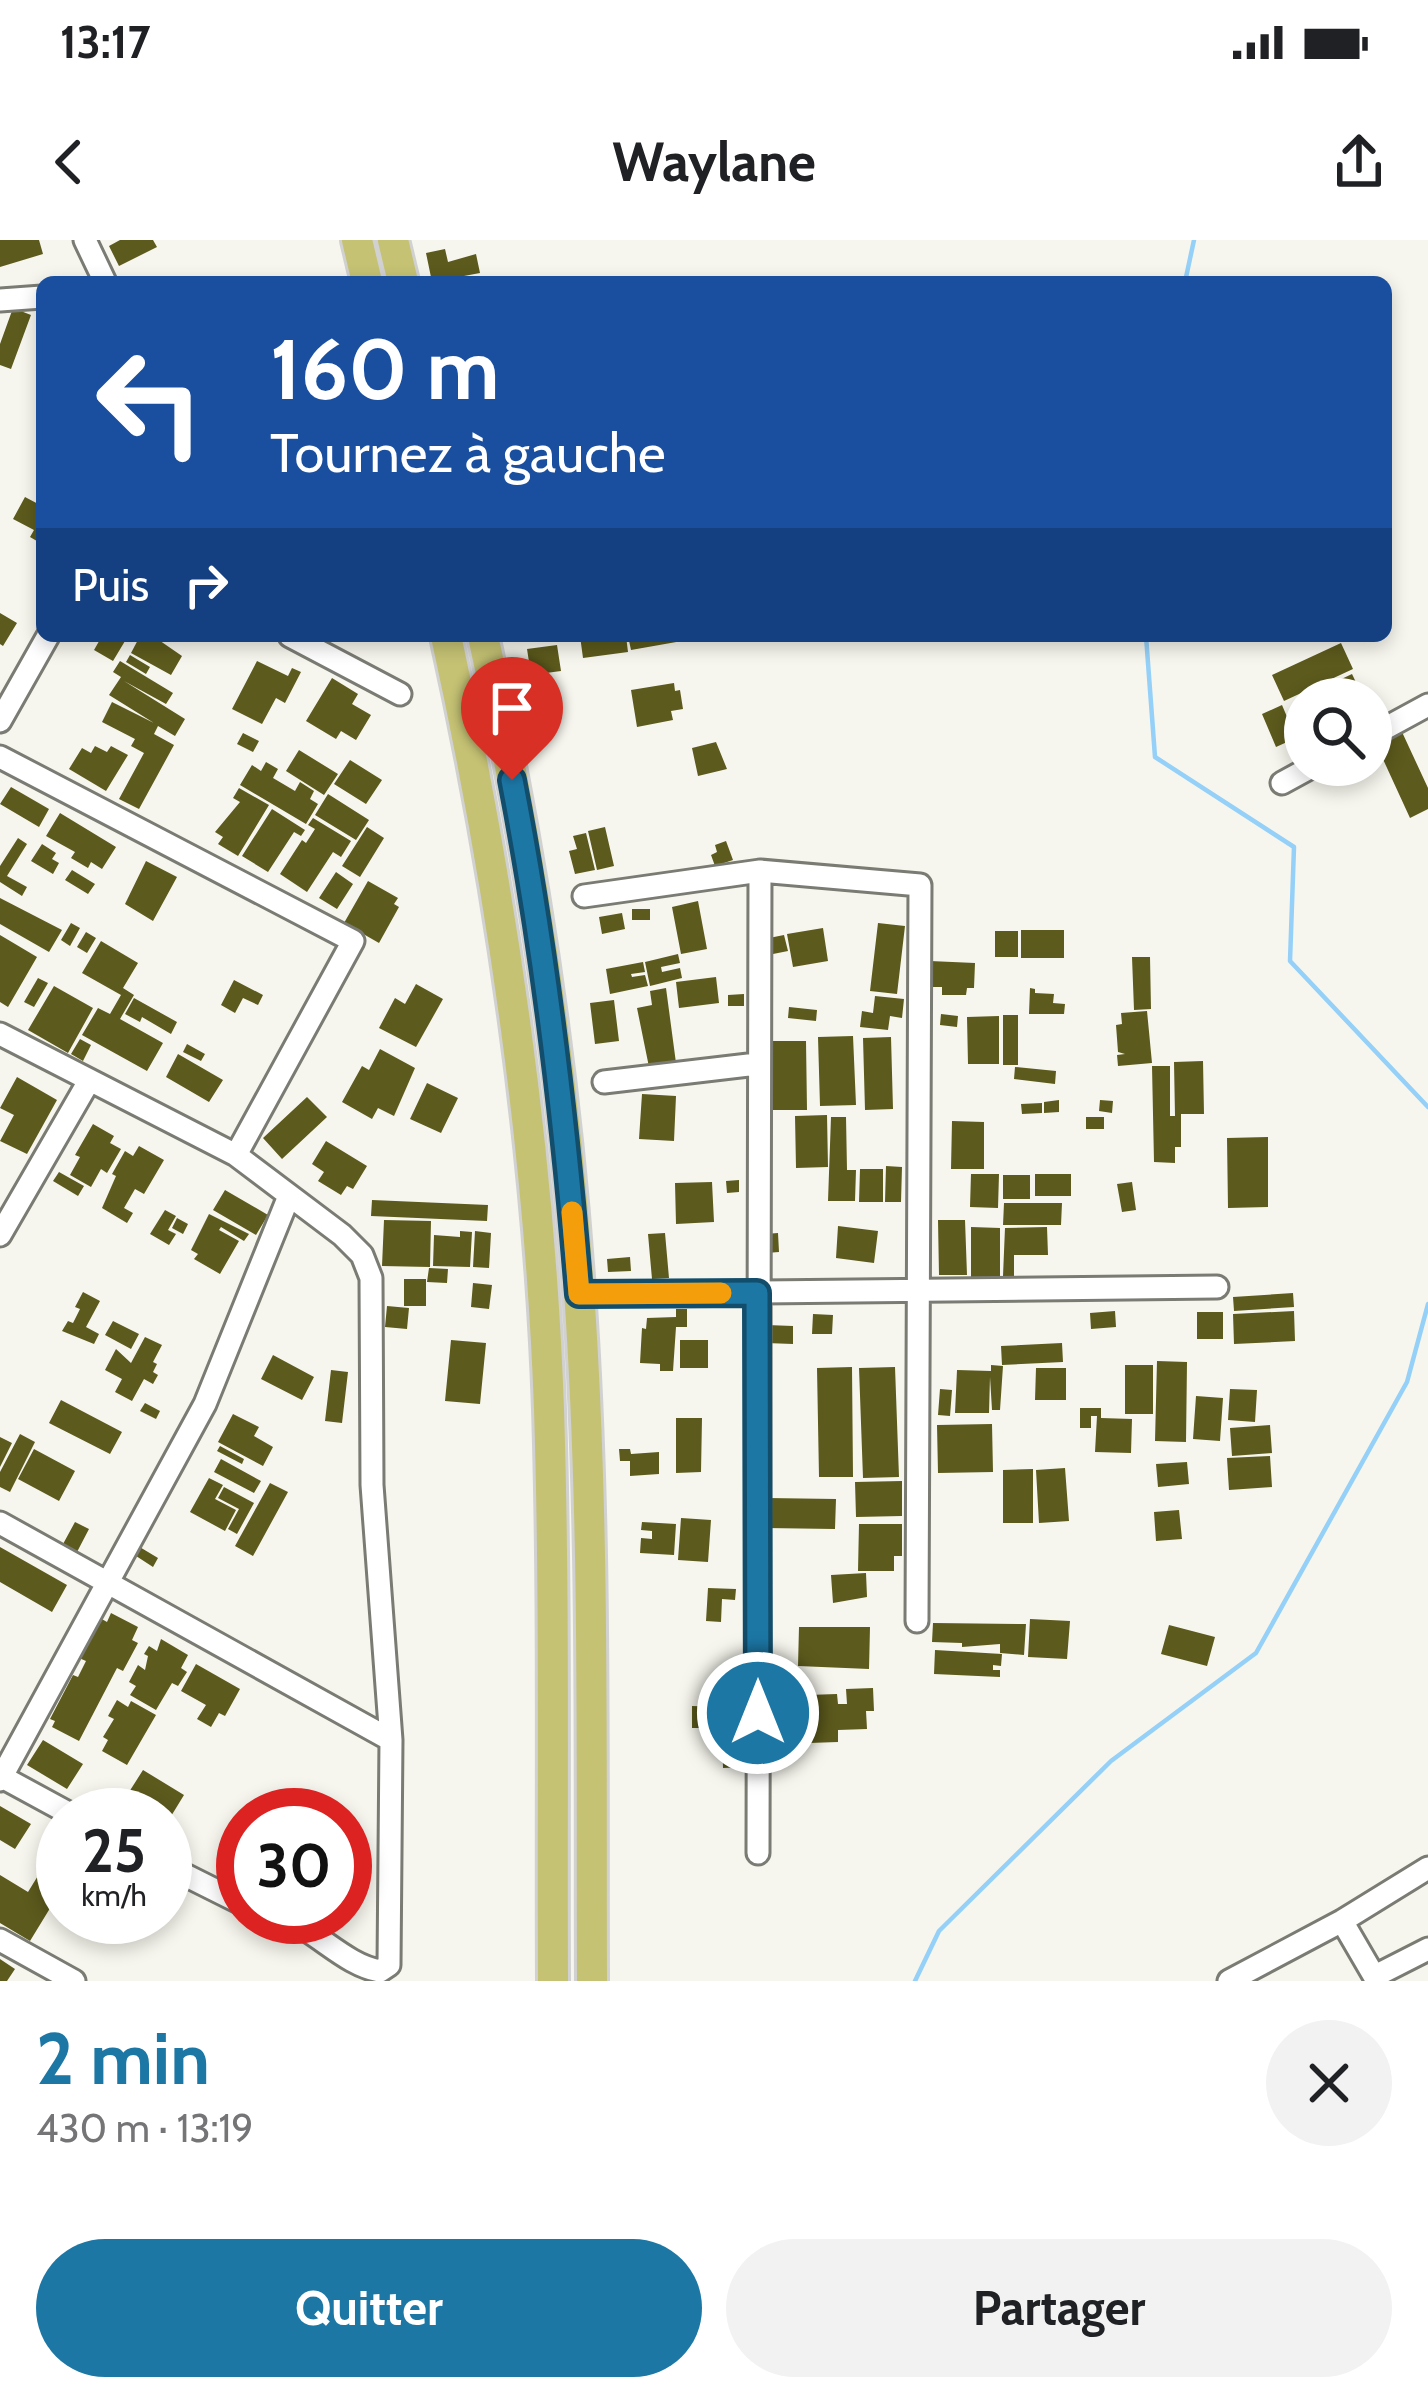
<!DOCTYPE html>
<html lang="fr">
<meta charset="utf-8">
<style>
:root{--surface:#fff;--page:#f2f2f2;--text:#202124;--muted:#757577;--accent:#1c77a5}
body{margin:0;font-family:Cabin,sans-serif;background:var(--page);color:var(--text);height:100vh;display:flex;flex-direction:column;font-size:45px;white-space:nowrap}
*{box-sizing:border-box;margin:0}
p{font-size:39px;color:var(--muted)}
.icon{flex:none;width:66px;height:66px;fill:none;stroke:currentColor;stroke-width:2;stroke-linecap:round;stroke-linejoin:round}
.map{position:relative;height:1741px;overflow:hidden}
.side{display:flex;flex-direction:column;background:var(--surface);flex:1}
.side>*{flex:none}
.top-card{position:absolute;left:36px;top:36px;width:1356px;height:366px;border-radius:18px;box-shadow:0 6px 18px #0003;background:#1a4fa0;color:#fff;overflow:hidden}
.buttons{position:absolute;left:1284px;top:438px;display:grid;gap:24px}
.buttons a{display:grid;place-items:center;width:108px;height:108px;border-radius:50%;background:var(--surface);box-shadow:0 6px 18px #0003;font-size:60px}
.speed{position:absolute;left:36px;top:1548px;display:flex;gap:24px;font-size:60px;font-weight:700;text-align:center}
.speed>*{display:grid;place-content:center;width:156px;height:156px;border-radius:50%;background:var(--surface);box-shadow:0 6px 18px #0003;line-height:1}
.speed small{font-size:30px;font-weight:400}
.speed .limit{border:18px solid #d22;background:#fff;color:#111}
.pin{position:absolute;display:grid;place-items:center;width:102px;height:102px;color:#fff;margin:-123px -51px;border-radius:50% 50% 50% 0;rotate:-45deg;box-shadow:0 0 12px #0007}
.pin .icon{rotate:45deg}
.me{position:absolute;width:132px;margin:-66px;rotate:0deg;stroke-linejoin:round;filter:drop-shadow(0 0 9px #0008)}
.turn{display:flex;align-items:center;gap:42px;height:252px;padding:0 36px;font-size:54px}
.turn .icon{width:156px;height:156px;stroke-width:2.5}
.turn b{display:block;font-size:84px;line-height:102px}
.then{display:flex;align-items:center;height:114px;padding:0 36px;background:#0003;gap:24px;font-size:45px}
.round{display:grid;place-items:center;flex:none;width:126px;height:126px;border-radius:63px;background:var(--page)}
.headline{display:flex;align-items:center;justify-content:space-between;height:204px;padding:0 36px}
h1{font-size:72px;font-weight:700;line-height:90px;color:var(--accent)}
.primary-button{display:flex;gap:24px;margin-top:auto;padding:24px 36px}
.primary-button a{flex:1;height:138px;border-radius:72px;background:var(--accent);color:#fff;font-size:48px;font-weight:700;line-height:138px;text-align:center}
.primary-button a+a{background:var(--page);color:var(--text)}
.status{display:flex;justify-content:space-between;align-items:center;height:84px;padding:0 60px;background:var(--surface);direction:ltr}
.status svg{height:33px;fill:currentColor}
header{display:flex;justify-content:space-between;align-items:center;height:156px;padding:0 36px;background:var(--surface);font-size:54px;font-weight:700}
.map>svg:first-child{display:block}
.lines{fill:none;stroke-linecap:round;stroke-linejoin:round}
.stream{stroke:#94d0f7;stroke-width:4.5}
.building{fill:#5c5a1c}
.street-casing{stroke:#7a7b73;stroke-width:27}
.primary-casing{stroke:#d1d1d1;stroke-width:36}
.street{stroke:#fff;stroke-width:21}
.primary{stroke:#c5c274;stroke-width:30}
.route-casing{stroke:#124d6b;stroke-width:30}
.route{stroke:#1c77a5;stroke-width:21}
.slow{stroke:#f59e0b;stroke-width:21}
</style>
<div class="status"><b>13:17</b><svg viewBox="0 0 49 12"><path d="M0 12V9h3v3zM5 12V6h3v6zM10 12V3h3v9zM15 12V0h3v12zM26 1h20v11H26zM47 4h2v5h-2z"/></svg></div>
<header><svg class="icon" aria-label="back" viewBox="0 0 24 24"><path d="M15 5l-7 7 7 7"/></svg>Waylane<svg class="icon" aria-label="share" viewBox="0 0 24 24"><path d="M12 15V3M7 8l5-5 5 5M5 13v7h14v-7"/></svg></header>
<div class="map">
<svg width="1428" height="1741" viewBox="0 0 1428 1741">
<rect width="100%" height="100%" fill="#f6f6ee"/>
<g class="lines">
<path class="stream" d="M1185,42L1194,0
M1146,396L1155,517L1294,607L1290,721L1428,867
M915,1741L939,1691L1111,1521L1256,1413L1407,1142L1428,1064"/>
</g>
<path class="building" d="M0,0H39L43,14L0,27Z
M120,0H153L157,7L119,26L109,6Z
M445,9L448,22L476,14L480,33L432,42L426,13Z
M13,68L31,75L11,129L0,125V104Z
M25,257L42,266V304L30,297L34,290L13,279Z
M0,373L17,383L3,406L0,404Z
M102,396H128L113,421L94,410Z
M140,396H153L182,416L171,435L131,413Z
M580,396H626L628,412L583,418Z
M628,396H681L682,401L631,410Z
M1341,403L1353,429L1284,461L1272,435Z
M557,405L561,431L531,435L527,409Z
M130,415L150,427L146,434L126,422Z
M120,421L173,453L166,464L124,441L185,479L175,496L158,486L154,494L174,505L139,569L119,559L144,513L131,506L135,499L102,482L112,462L154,483L109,455L121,437L113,432Z
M257,421L288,436L292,428L301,432L285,463L276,458L262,484L232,469Z
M1352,434L1364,459H1314L1312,453Z
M332,438L358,454L352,464L371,475L356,500L341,491L336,499L306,481Z
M674,443L675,451L680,450L683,469L671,471L673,480L637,487L631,450Z
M1282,465L1296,498L1276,507L1262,474Z
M1402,492L1428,548V569L1410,578L1376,504Z
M243,493L259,501L253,512L237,504Z
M716,502L727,529L698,536L692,508Z
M95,506L107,512L111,506L128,515L106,551L69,529L82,508L91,513Z
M299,510L338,534L324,555L286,531Z
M350,520L382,540L366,564L334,544Z
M266,522L278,529L273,538L295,551L300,542L314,551L310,559L318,564L306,584L240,545L252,525L261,531Z
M11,547L49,569L39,587L0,564Z
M239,548L269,565L238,616L218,604L223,597L215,592L240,562L233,558Z
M328,554L369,580L356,600L315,575Z
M272,569L305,590L301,596L294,592L268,632L242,616Z
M60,573L116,607L102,629L91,622L88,628L71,618L75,612L46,596Z
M313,578L351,601L341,617L333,612L307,652L280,634L302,600L306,603L315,589L308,585Z
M367,587L384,598L360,637L342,626Z
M605,587L614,626L597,630L588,591Z
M586,593L595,630L575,634L569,611L577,609L573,596Z
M18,598L27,604L7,636L27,647L22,656L0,642V626Z
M726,601L733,620L715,626L711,615L717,612L715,605Z
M42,604L56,613L52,619L59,623L53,634L31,621Z
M146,621L177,637L153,681L125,664Z
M72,630L95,644L88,654L65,640Z
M336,632L353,644L337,669L319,658Z
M368,641L398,658L394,664L399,667L379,703L344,683Z
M0,658L62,690L49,712L0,684Z
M698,661L707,709L681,714L672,667Z
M632,669H650V680H632Z
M622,673L625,689L602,694L599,677Z
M71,683L80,688L70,706L61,700Z
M878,683L905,686L897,754L870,751Z
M823,688L828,721L793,727L787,694Z
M1021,690H1064V718H1021Z
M995,691H1018V717H995Z
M86,692L96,698L87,713L77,707Z
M0,695L37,717L8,767L0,762Z
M784,695L788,711L773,714L769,698Z
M101,701L138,723L123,748L134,755L120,779L163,803L147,831L82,795L98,768L110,774L121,755L82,733Z
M678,714L680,723L661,727L662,732L680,728L682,738L650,746L645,722Z
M1132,717H1150L1151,769L1134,770Z
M930,721L975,723L974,748H967L966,755H942V747H929Z
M643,722L645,732L631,734L632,737L645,735L648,746L610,754L606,729Z
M716,737L719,763L679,768L676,742Z
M38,738L48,743L34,767L24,762Z
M234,740L263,755L258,765L243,758L235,773L221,765Z
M416,744L443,759L416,807L379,788L395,758L405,764Z
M54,746L93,768L68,813L28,790Z
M666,748L676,823L649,827L637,768L652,765L650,751Z
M1030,748L1035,749V753L1054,754L1053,763L1065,764L1064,774H1029Z
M744,754V766H728V755Z
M875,756L904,759L902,778L890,776L888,790L860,787L862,771L873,773Z
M134,758L177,782L171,794L142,777L140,782L125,774Z
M614,760L619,801L595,804L590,763Z
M789,767L817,770L816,781L788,778Z
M1147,771L1152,823L1118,826L1117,815L1125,814L1118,812L1116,785L1122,784L1121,773Z
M941,774L958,776L957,787L940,785Z
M1003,775H1018V825H1003Z
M999,776V824H968L967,777Z
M853,796L856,865L820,866L818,797Z
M891,797L893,869L865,870L863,798Z
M80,799L91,805L83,821L71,814Z
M769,801H806L807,870H770Z
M187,804L205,814L201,821L183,812Z
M380,809L415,828L394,876L378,868L372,879L342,862L362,826L369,830Z
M178,814L223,840L209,862L166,837Z
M1203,821L1204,874H1181V907H1175V923L1154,922L1152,826H1170V876H1175L1174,822Z
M1015,827L1056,831L1055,844L1014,839Z
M17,837L57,860L27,914L0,901L14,875L0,868Z
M427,843L458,858L441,893L410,879Z
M642,854L676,856L674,901L639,899Z
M307,857L327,877L282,919L263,898Z
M1059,860V872L1044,873V862Z
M1100,860L1113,861L1112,873L1099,871Z
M1042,863V873L1022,874L1021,864Z
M827,875L828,927L796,928L795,876Z
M831,877H846L847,930H856L855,961H828Z
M1086,877H1104V889H1086Z
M952,881L984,882V929H951Z
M93,884L114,896L110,903L121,909L107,933L101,929L91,947L70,935L80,917L75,915Z
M1268,897V967L1228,968L1227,898Z
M326,901L367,926L353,949L347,946L341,955L318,941L324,932L312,924Z
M139,906L164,920L144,954L135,949L124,968L133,973L127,983L102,968L116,936L112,934L125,911L133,916Z
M886,926L902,927L901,962H885Z
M860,929H883V962H859Z
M59,932L84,946L78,956L53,941Z
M971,934H999L998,968L970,967Z
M1035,934H1071V956H1035Z
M1003,935H1030V959H1003Z
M739,940V952L727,953L726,941Z
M712,942L714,982L676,984L675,943Z
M1132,942L1136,970L1122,972L1117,944Z
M225,950L268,975L256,995L213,970Z
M372,960L488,965L487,981L371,976Z
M1004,963H1062L1061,985H1003Z
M165,970L176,976L168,990L176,994L169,1005L150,994Z
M209,974L249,994L244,1001L221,987L219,990L239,1001L220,1034L194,1019L198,1014L191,1010Z
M177,978L188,984L183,994L172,988Z
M384,980L431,981L430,1027L382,1026Z
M938,980H965L967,1035H939Z
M838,986L878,991L874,1023L836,1018Z
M971,987L1000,988V1037H971Z
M1047,987L1048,1015H1014V1036H1003L1005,988Z
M460,991L472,992L470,1027L433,1026L434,995L460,997Z
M475,991L491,993L489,1028L473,1027Z
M665,993L669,1038L652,1039L648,994Z
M778,993L779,1012L766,1013L765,994Z
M630,1017L631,1031L608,1032L607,1019Z
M429,1028L448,1029L447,1043L427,1042Z
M404,1039H426V1066H404Z
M473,1043L492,1045L489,1069L471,1067Z
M83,1052L100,1061L86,1087L99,1094L94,1104L62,1091L68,1081L73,1083L80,1069L75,1067Z
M1293,1053L1294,1067L1234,1071L1233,1057Z
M387,1066L409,1068L407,1089L385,1087Z
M676,1069H687V1087H676L673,1131H660V1124L640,1123L642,1088L646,1089L647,1078L676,1077Z
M1115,1071L1116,1087L1091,1089L1090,1073Z
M1294,1071L1295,1101L1234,1104L1233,1074Z
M1197,1072H1223V1099H1197Z
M813,1074L833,1075L832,1094H812Z
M113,1081L139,1094L131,1109L105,1095Z
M767,1085L793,1086V1104L766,1103Z
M145,1097L162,1105L153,1122L157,1124L153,1132L158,1135L153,1144L144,1139L132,1161L115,1152L122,1139L105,1130L116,1109L131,1123Z
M451,1100L486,1103L480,1164L445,1161Z
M680,1100H708V1128H680Z
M1062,1103L1063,1122L1002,1125L1001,1106Z
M273,1115L314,1137L302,1160L261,1139Z
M1157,1121L1187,1122L1186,1202L1155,1201Z
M991,1125L1003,1126L1000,1170H992L990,1137L989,1173H955L957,1130L991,1131Z
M1125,1125H1153V1174H1125Z
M852,1127L853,1237H819L817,1128Z
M895,1127L899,1237L863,1238L859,1128Z
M1036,1128H1066V1160H1035Z
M331,1130L348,1132L342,1183L325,1181Z
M940,1149L952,1150L950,1176L938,1175Z
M1230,1149L1257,1150L1255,1182L1228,1180Z
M1196,1156L1223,1158L1220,1201L1193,1199Z
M61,1160L122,1192L110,1214L49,1183Z
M145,1163L160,1171L156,1179L140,1171Z
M1080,1168H1101V1178L1132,1179L1131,1213L1095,1212L1097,1176H1091V1188H1080Z
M233,1174L259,1187L254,1196L273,1207L263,1226L218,1202Z
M676,1178H702L701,1232L676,1233Z
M992,1184L993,1232L938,1233L937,1185Z
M1270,1185L1272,1213L1232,1216L1230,1188Z
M20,1194L35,1202L10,1252L0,1247V1232Z
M0,1197L12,1203L0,1227Z
M220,1206L244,1219L242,1224L217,1211Z
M34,1209L75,1231L59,1261L18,1239Z
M619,1209H630L631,1214L659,1212V1234L630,1236V1221H620Z
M1270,1216L1272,1247L1229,1250L1227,1218Z
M221,1219L261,1241L254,1253L214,1232Z
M1187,1222L1189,1244L1158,1247L1156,1224Z
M1065,1228L1069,1281L1039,1283L1036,1230Z
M1033,1229V1283H1003V1230Z
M209,1238L223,1245L215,1259L236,1270L225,1291L190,1272Z
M902,1241V1276L856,1277L855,1242Z
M270,1243L288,1252L253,1316L235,1306Z
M224,1247L254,1263L237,1294L228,1289L239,1269L218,1258Z
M767,1258L836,1259L835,1289L766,1288Z
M1179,1270L1182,1299L1156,1301L1154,1272Z
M681,1278L711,1280L708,1322L678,1320Z
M75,1282L89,1289L77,1312L63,1304Z
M642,1282L676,1284L674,1315L640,1313L641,1298L652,1299V1291L641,1290Z
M859,1284H902V1316H894V1331H858Z
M138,1306L158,1318L153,1327L133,1314Z
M0,1307L67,1345L52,1372L0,1342Z
M866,1333L867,1357L833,1363L831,1335Z
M708,1348L736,1349L735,1360L722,1359L721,1382L706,1381Z
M111,1373L138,1387L132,1400L138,1403L123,1431L117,1428L79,1501L52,1487L55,1481L50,1479L73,1435L78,1437L86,1421L79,1418L100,1378L107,1382Z
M1030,1379L1070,1381L1067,1419L1028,1417Z
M933,1383L1026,1384L1024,1415L1000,1413V1404L962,1407V1403L932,1402Z
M1169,1385L1215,1397L1207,1426L1161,1414Z
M799,1387H870L869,1429L798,1426Z
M161,1399L188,1415L181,1428L187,1432L178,1446L172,1443L156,1470L130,1455L136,1446L129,1442L138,1425L145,1430L148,1416L144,1414L149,1406L157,1411Z
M935,1410L1002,1414L1001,1426L993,1425V1430H1000V1437L934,1434Z
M196,1424L240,1449L225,1476L219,1473L211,1487L197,1479L206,1465L181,1451Z
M873,1448L874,1471H866L867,1489L838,1490V1502L780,1504L779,1456L837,1454L838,1464H847L846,1449Z
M117,1460L128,1467L131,1461L156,1475L127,1525L102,1511L108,1500L103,1497L114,1479L108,1476Z
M692,1466L723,1467V1488H692Z
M745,1490L746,1527L723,1528L722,1491Z
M43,1500L83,1524L67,1549L27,1525Z
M143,1530L184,1555L165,1586V1575H125L117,1571Z
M0,1566L31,1584L15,1609L0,1600Z
M63,1595V1647L30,1701L0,1683V1635L28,1652Z
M0,1719L15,1729L7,1741H0Z"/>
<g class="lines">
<g class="street-casing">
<path id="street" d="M85,0L105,42
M0,60L42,57
M290,396L400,454
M0,481L48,396
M1371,496L1428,465
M0,517L353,701L236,915
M1282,543L1315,525
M584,656L760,631L920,645L917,1381
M0,794L236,915L342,995L362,1015L371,1038L372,1245L391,1500L389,1725L380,1731C344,1725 316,1689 280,1677
M604,842L757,824
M0,995L89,841
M579,1054L1217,1047
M0,1283L391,1500
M2,1537L72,1575
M0,1540L205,1164L289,956
M758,1613L760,631
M165,1625L243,1664
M1342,1681L1377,1741
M0,1700L74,1741
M1375,1736L1428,1709
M1229,1741L1342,1681L1428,1628"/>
</g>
<g class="primary-casing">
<path id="primary" d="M357,0L367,42
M393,0L403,42
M446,396C501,645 540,913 549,1169C555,1359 552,1551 553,1741
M483,396C531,612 564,830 579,1051C595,1280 591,1511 592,1741"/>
</g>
<use href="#street" class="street"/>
<use href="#primary" class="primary"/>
</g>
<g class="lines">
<g class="route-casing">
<path id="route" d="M512,540C545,710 565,880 579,1054L757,1053L758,1473"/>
</g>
<use href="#route" class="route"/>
<path class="slow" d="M572,972L579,1054L721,1053"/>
</g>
</svg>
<div class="buttons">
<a><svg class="icon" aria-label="search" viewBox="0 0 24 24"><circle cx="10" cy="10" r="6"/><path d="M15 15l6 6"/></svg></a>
</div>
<div class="speed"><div>25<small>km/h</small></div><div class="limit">30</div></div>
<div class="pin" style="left:512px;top:540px;background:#d93025"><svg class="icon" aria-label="arrive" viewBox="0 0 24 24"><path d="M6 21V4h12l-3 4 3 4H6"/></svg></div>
<svg class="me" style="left:758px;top:1473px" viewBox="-20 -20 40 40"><circle r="17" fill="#1c77a5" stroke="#fff" stroke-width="3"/><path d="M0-11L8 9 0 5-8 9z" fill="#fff"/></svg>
<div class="top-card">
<div class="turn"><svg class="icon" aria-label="left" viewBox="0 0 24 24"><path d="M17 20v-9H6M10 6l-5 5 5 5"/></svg><div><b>160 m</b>Tournez à gauche</div></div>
<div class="then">Puis<svg class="icon" aria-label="right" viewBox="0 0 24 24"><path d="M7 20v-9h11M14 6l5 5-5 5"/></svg></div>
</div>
</div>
<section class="side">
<div class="headline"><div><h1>2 min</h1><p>430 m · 13:19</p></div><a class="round"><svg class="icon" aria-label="close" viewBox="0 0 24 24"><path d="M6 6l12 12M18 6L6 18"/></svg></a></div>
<div class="primary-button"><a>Quitter</a><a>Partager</a></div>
</section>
